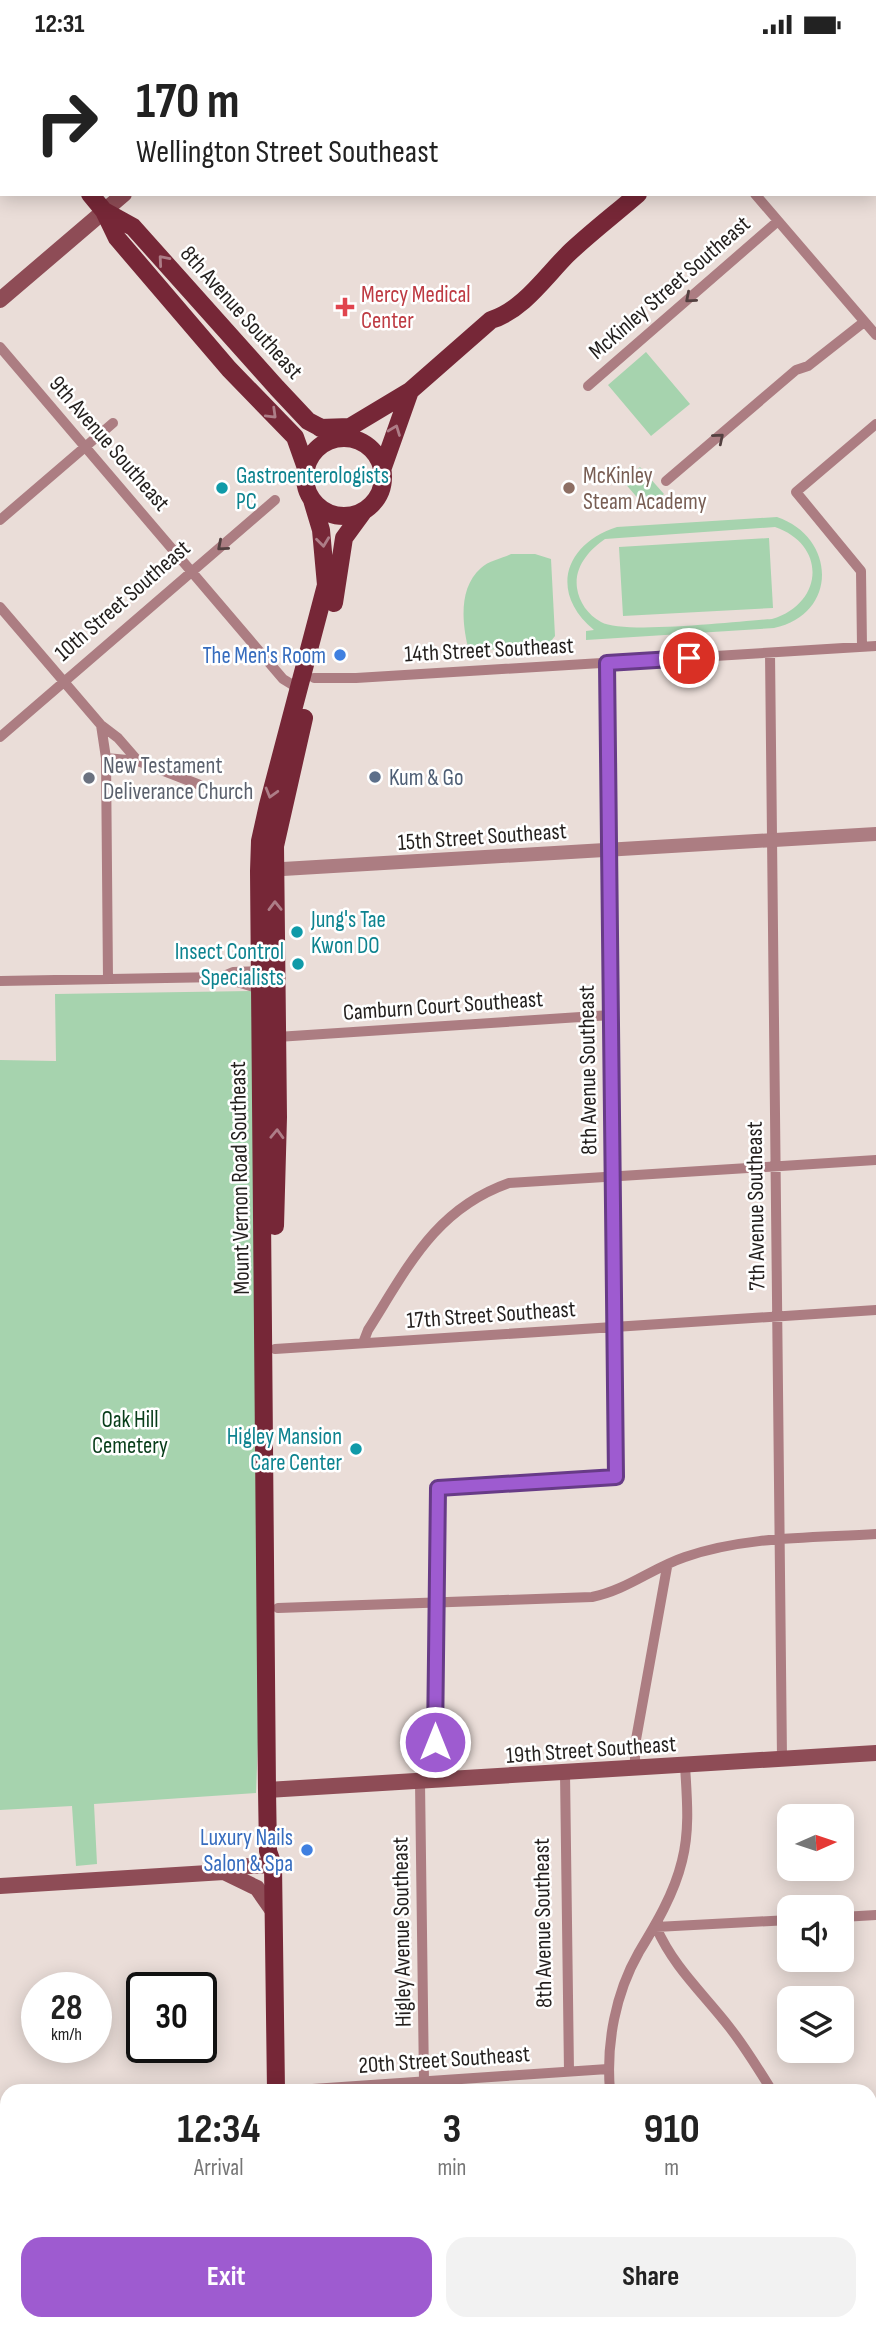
<!DOCTYPE html>
<style>
:root{--surface:#fff;--page:#f2f2f2;--text:#222;--muted:#767676;--accent:#9e5bd0}
body{margin:0;font-family:"Sofia Sans Condensed",sans-serif;background:var(--page);color:var(--text);height:100vh;display:flex;flex-direction:column;font-size:26px;white-space:nowrap}
*{box-sizing:border-box;margin:0}
p{font-size:23px;color:var(--muted)}
.icon{flex:none;width:38px;height:38px;fill:none;stroke:currentColor;stroke-width:2;stroke-linecap:round;stroke-linejoin:round}
.map{position:relative;flex:1;overflow:hidden}
.sheet{position:absolute;left:0px;top:2035px;width:877px;height:247px;display:flex;flex-direction:column;background:var(--surface);border-radius:21px 21px 0 0;box-shadow:0 4px 18px #0003}
.sheet>*{flex:none}
.hud{position:absolute;left:0px;top:0px;width:877px;height:147px;box-shadow:0 4px 18px #0003;background:#fff;color:var(--text);overflow:hidden}
.needle{width:46px;rotate:87deg}
.controls{position:absolute;left:777px;top:1755px;display:grid;gap:14px}
.controls a{display:grid;place-items:center;width:77px;height:77px;border-radius:14px;background:var(--surface);box-shadow:0 4px 18px #0003;font-size:35px}
.speed{position:absolute;left:21px;top:1923px;display:flex;gap:14px;font-size:35px;font-weight:700;text-align:center}
.speed>*{display:grid;place-content:center;width:91px;height:91px;border-radius:50%;background:var(--surface);box-shadow:0 4px 18px #0003;line-height:1}
.speed small{font-size:18px;font-weight:400}
.speed .limit{border:4px solid #111;border-radius:10px;background:#fff;color:#111}
.pin{position:absolute;display:grid;place-items:center;width:60px;height:60px;color:#fff;margin:-30px;border:4px solid #fff;border-radius:50%;box-shadow:0 2px 7px #0007}
.me{position:absolute;width:77px;margin:-38px;rotate:0deg;stroke-linejoin:round;filter:drop-shadow(0 0 5px #0008)}
.turn{display:flex;align-items:center;gap:24px;height:147px;padding:0 21px;font-size:32px}
.turn .icon{width:91px;height:91px;stroke-width:2.5}
.turn b{display:block;font-size:49px;line-height:60px}
.eta{display:flex;justify-content:space-evenly;align-items:center;height:119px;text-align:center}
.eta b{font-size:42px;font-weight:700;line-height:49px}
.primary-button{display:flex;gap:14px;margin-top:auto;padding:14px 21px}
.primary-button a{flex:1;height:80px;border-radius:21px;background:var(--accent);color:#fff;font-size:28px;font-weight:700;line-height:80px;text-align:center}
.primary-button a+a{background:var(--page);color:var(--text)}
.status{display:flex;justify-content:space-between;align-items:center;height:49px;padding:0 35px;background:var(--surface);direction:ltr}
.status svg{height:19px;fill:currentColor}
.map>svg:first-child{display:block}
.green{fill:#a6d3ae;fill-rule:evenodd}
.lines{fill:none;stroke-linecap:round;stroke-linejoin:round}
.minor{stroke:#ac7d82;stroke-width:10}
.tertiary{stroke:#ac7d82;stroke-width:14}
.secondary{stroke:#8e4c56;stroke-width:16}
.primary{stroke:#762737;stroke-width:18}
.oneway{stroke:#ad7d87}
.oneway2{stroke:#534040}
.route-casing{stroke:#673b87;stroke-width:18}
.route{stroke:#9e5bd0;stroke-width:12}
.health-dot{fill:#e0444e;stroke:#fff;stroke-width:2.5}
.culture-dot{fill:#0f9aa8;stroke:#fff;stroke-width:2.5}
.education-dot{fill:#8d6e63;stroke:#fff;stroke-width:2.5}
.shop-dot{fill:#3f7fe0;stroke:#fff;stroke-width:2.5}
.service-dot{fill:#5c6f8a;stroke:#fff;stroke-width:2.5}
.worship-dot{fill:#6b7280;stroke:#fff;stroke-width:2.5}
.labels{text-anchor:middle;stroke-width:5;stroke-linejoin:round;paint-order:stroke}
.street-label{font-size:23px;fill:#231f1d;stroke:#fff}
.health-label{font-size:23px;fill:#be3a42;stroke:#fff;text-anchor:start}
.culture-label{font-size:23px;fill:#0d838f;stroke:#fff;text-anchor:start}
.education-label{font-size:23px;fill:#785e54;stroke:#fff;text-anchor:start}
.shop-label{font-size:23px;fill:#366cbe;stroke:#fff;text-anchor:end}
.worship-label{font-size:23px;fill:#5b616d;stroke:#fff;text-anchor:start}
.service-label{font-size:23px;fill:#4e5e75;stroke:#fff;text-anchor:start}
.park-label{font-size:23px;fill:#083d1a;stroke:#fff}
</style>
<div class="status"><b>12:31</b><svg viewBox="0 0 49 12"><path d="M0 12V9h3v3zM5 12V6h3v6zM10 12V3h3v9zM15 12V0h3v12zM26 1h20v11H26zM47 4h2v5h-2z"/></svg></div>
<div class="map">
<svg width="876" height="2281" viewBox="0 0 876 2281">
<rect width="100%" height="100%" fill="#eaddd8"/>
<path class="green" d="M646,303L690,355L651,387L608,336Z
M640,418L664,445L647,460L623,432Z
M777,468C836,488 839,565 774,579L586,591V582L594,581C549,544 564,495 617,478ZM775,478C827,496 824,554 772,570C740,572 624,586 601,573C588,566 579,553 577,539C574,518 589,501 605,490Z
M769,489L773,559L623,567L619,498Z
M511,505H535L551,510L555,587L547,597L469,602C462,576 458,539 481,519C488,512 503,509 511,505Z
M251,942L255,946L261,1614L256,1744L94,1755L97,1815L76,1817L72,1757L0,1761V1011L56,1012L55,945Z"/>
<g class="lines">
<path class="minor" d="M630,0L631,2
M852,0L854,2
M875,27L876,28
M755,145L876,286
M0,298L283,630L301,641
M588,337L778,172
M666,432L796,321L808,317L864,273
M0,471L113,374
M0,558L101,676L106,709L108,930
M862,598L861,522L796,443L876,375
M770,604L782,1709
M314,629H356L876,597
M101,676L118,689L138,712
M0,688L275,451
M106,709L138,712L200,736
M221,928L233,923L260,922
M0,932L221,928L260,940
M277,988L611,966
M363,1294L368,1281C408,1218 435,1160 509,1134L876,1111
M275,1300L876,1261
M278,1559L592,1548C627,1541 652,1519 685,1508C745,1487 813,1489 876,1485
M635,1719V1696L667,1518
M565,1724L569,2023
M435,1732L437,1439L616,1428L607,614
M420,1733L424,2033
M842,1868L876,1866
M283,2042L608,2020
M610,2042C606,1995 615,1945 639,1903C656,1875 674,1845 682,1812C690,1781 687,1749 685,1717
M772,2042C759,2021 745,1998 730,1979C703,1944 674,1919 656,1878L789,1871
M870,2118L876,2113
M0,2134L7,2133
M420,2275V2281
M848,2275L849,2281
M3,2281L91,2275
M606,2281L611,2275"/>
<path class="tertiary" d="M266,821L876,785"/>
<path class="secondary" d="M31,2L33,0
M291,2L293,0
M0,28L2,27
M0,251L124,145
M267,1741L876,1704
M224,1823L230,1818L273,1816
M0,1837L224,1823L257,1839L273,1862"/>
<path class="primary" d="M808,2L810,0
M0,40L2,42
M90,145L104,162L117,189L229,320L295,388L306,419
M104,162L133,178L277,339L308,372L329,383
M320,379L350,378L410,342L491,271C523,261 545,228 568,205C590,184 615,165 638,145
M305 428a39 39 0 1 1 78 0a39 39 0 1 1-78 0Z
M382,421L410,342
M334,554L344,489L363,463
M275,1177L278,1068L275,797L304,669
M276,2042L273,1816L268,1802L267,1741L259,822L260,792L268,756L326,536L321,481L312,451
M277,2275V2281"/>
</g>
<defs><path id="oneway-chevron" d="M-2-3.5L2.5 0L-2 3.5" fill="none" stroke-width="1.6" stroke-linecap="round" stroke-linejoin="round" transform="scale(1.75)"/></defs>
<g class="oneway">
<use href="#oneway-chevron" transform="translate(163 211) rotate(-131)"/>
<use href="#oneway-chevron" transform="translate(272 365) rotate(44)"/>
<use href="#oneway-chevron" transform="translate(395 381) rotate(-69)"/>
<use href="#oneway-chevron" transform="translate(323 493) rotate(83)"/>
<use href="#oneway-chevron" transform="translate(271 744) rotate(106)"/>
<use href="#oneway-chevron" transform="translate(275 857) rotate(-91)"/>
<use href="#oneway-chevron" transform="translate(277 1085) rotate(-88)"/>
</g>
<g class="oneway2">
<use href="#oneway-chevron" transform="translate(690 249) rotate(139)"/>
<use href="#oneway-chevron" transform="translate(719 389) rotate(-40)"/>
<use href="#oneway-chevron" transform="translate(222 497) rotate(139)"/>
</g>
<g class="lines">
<g class="route-casing">
<path id="route" d="M435,1693L438,1439L616,1428L607,614L689,609"/>
</g>
<use href="#route" class="route"/>
</g>
<path class="health-dot" d="M341.5 247.5h7v7h7v7h-7v7h-7v-7h-7v-7h7z"/>
<g class="culture-dot">
<circle cx="222" cy="439" r="7"/>
<circle cx="297" cy="883" r="7"/>
<circle cx="298" cy="915" r="7"/>
<circle cx="356" cy="1400" r="7"/>
</g>
<circle class="education-dot" cx="569" cy="439" r="7"/>
<g class="shop-dot">
<circle cx="340" cy="606" r="7"/>
<circle cx="307" cy="1801" r="7"/>
</g>
<circle class="service-dot" cx="375" cy="728" r="7"/>
<circle class="worship-dot" cx="89" cy="729" r="7"/>
<g class="labels">
<g class="street-label">
<text transform="translate(669 238) rotate(-41)" y="8">McKinley Street Southeast</text>
<text transform="translate(242 263) rotate(48)" y="8">8th Avenue Southeast</text>
<text transform="translate(110 394) rotate(49)" y="8">9th Avenue Southeast</text>
<text transform="translate(122 551) rotate(-41)" y="8">10th Street Southeast</text>
<text transform="translate(489 600) rotate(-3)" y="8">14th Street Southeast</text>
<text transform="translate(482 787) rotate(-4)" y="8">15th Street Southeast</text>
<text transform="translate(443 956) rotate(-4)" y="8">Camburn Court Southeast</text>
<text transform="translate(587 1021) rotate(-91)" y="8">8th Avenue Southeast</text>
<text transform="translate(239 1129) rotate(-91)" y="8">Mount Vernon Road Southeast</text>
<text transform="translate(755 1157) rotate(-91)" y="8">7th Avenue Southeast</text>
<text transform="translate(491 1265) rotate(-4)" y="8">17th Street Southeast</text>
<text transform="translate(591 1700) rotate(-4)" y="8">19th Street Southeast</text>
<text transform="translate(542 1874) rotate(-91)" y="8">8th Avenue Southeast</text>
<text transform="translate(401 1883) rotate(-91)" y="8">Higley Avenue Southeast</text>
<text transform="translate(444 2010) rotate(-4)" y="8">20th Street Southeast</text>
</g>
<g class="health-label">
<text x="361" y="253">Mercy Medical<tspan x="361" dy="26">Center</tspan></text>
</g>
<g class="culture-label">
<text x="236" y="434">Gastroenterologists<tspan x="236" dy="26">PC</tspan></text>
<text x="311" y="878">Jung's Tae<tspan x="311" dy="26">Kwon DO</tspan></text>
<text x="284" y="910" text-anchor="end">Insect Control<tspan x="284" dy="26">Specialists</tspan></text>
<text x="342" y="1395" text-anchor="end">Higley Mansion<tspan x="342" dy="26">Care Center</tspan></text>
</g>
<g class="education-label">
<text x="583" y="434">McKinley<tspan x="583" dy="26">Steam Academy</tspan></text>
</g>
<g class="shop-label">
<text x="326" y="614">The Men's Room</text>
<text x="293" y="1796">Luxury Nails<tspan x="293" dy="26">Salon &amp; Spa</tspan></text>
</g>
<g class="worship-label">
<text x="103" y="724">New Testament<tspan x="103" dy="26">Deliverance Church</tspan></text>
</g>
<g class="service-label">
<text x="389" y="736">Kum &amp; Go</text>
</g>
<g class="park-label">
<text x="130" y="1378">Oak Hill<tspan x="130" dy="26">Cemetery</tspan></text>
</g>
</g>
</svg>
<div class="controls">
<a><svg class="needle" viewBox="-14 -14 28 28"><path d="M0-13l5 13h-10z" fill="#e53935"/><path d="M0 13l5-13h-10z" fill="#767676"/></svg></a>
<a><svg class="icon" aria-label="sound" viewBox="0 0 24 24"><path d="M4 9h4l5-4v14l-5-4H4zM17 9q2 3 0 6"/></svg></a>
<a><svg class="icon" aria-label="layers" viewBox="0 0 24 24"><path d="M12 4l9 5-9 5-9-5zM3 14l9 5 9-5"/></svg></a>
</div>
<div class="speed"><div>28<small>km/h</small></div><div class="limit">30</div></div>
<div class="pin" style="left:689px;top:609px;background:#d93025"><svg class="icon" aria-label="arrive" viewBox="0 0 24 24"><path d="M6 21V4h12l-3 4 3 4H6"/></svg></div>
<svg class="me" style="left:435px;top:1693px" viewBox="-20 -20 40 40"><circle r="17" fill="#9e5bd0" stroke="#fff" stroke-width="3"/><path d="M0-11L8 9 0 5-8 9z" fill="#fff"/></svg>
<div class="hud">
<div class="turn"><svg class="icon" aria-label="right" viewBox="0 0 24 24"><path d="M7 20v-9h11M14 6l5 5-5 5"/></svg><div><b>170 m</b>Wellington Street Southeast</div></div>
</div>
<section class="sheet">
<div class="eta">
<div><b>12:34</b><p>Arrival</p></div>
<div><b>3</b><p>min</p></div>
<div><b>910</b><p>m</p></div>
</div>
<div class="primary-button"><a>Exit</a><a>Share</a></div>
</section>
</div>
